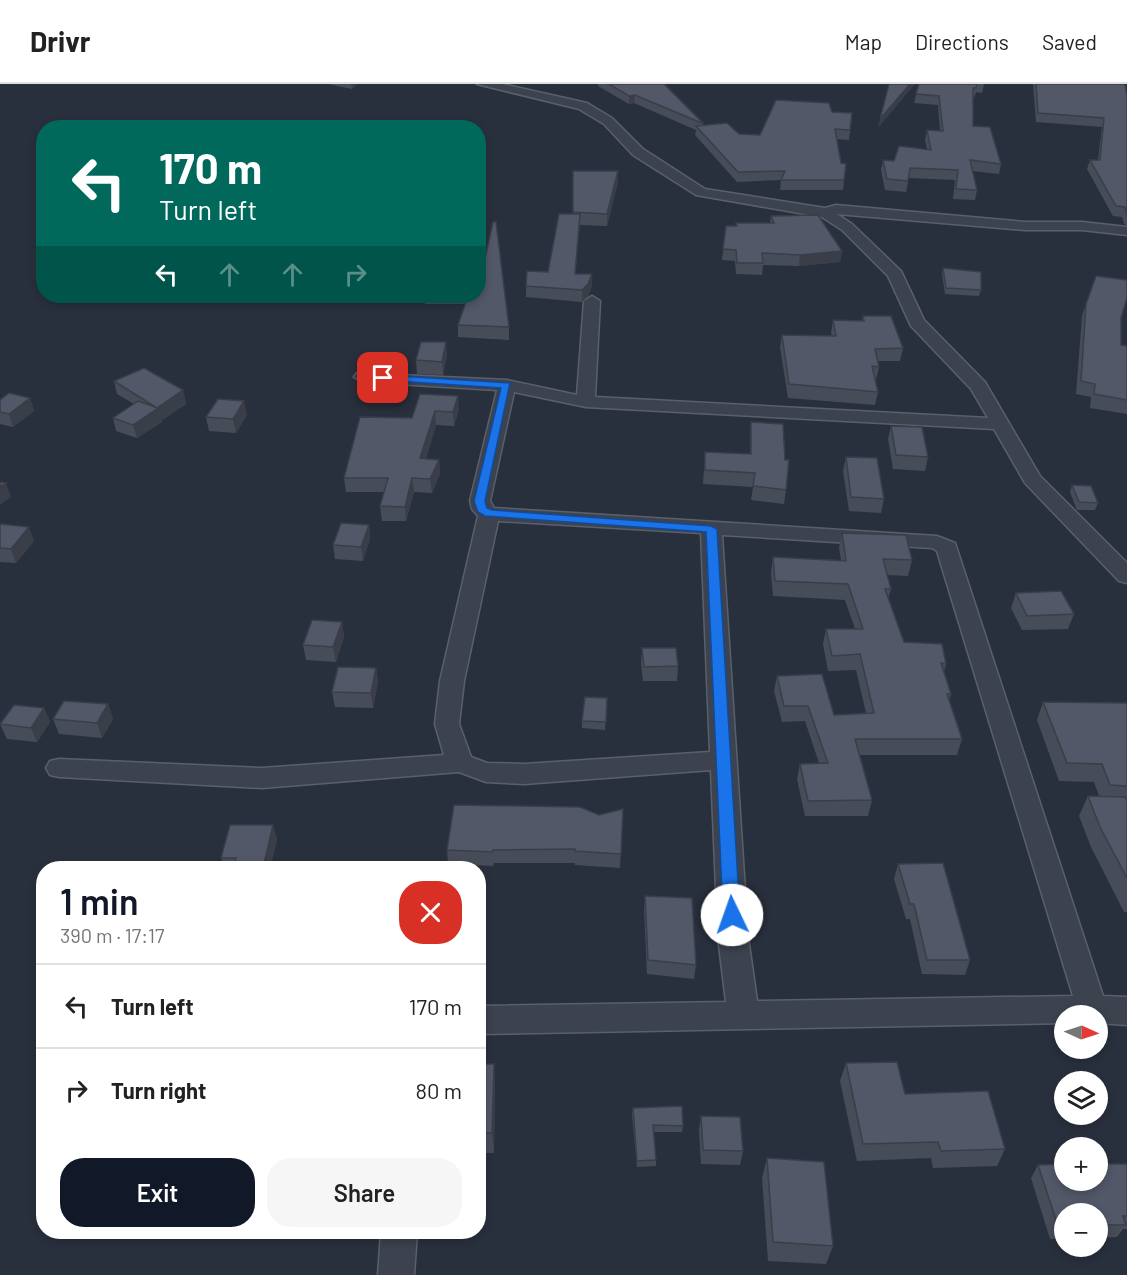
<!DOCTYPE html>
<meta charset="utf-8">
<style>
:root{--surface:#fff;--page:#f6f6f6;--text:#222;--muted:#767676;--line:#e0e0e0;--accent:#111827}
body{margin:0;font-family:Barlow,sans-serif;background:var(--page);color:var(--text);height:100vh;display:flex;flex-direction:column;font-size:22px;white-space:nowrap}
*{box-sizing:border-box;margin:0}
p{font-size:20px;color:var(--muted)}
.icon{flex:none;width:33px;height:33px;fill:none;stroke:currentColor;stroke-width:2;stroke-linecap:round;stroke-linejoin:round}
.map{position:relative;flex:1;overflow:hidden}
.panel{position:absolute;left:36px;top:777px;width:450px;height:378px;display:flex;flex-direction:column;background:var(--surface);border-radius:24px;box-shadow:0 3px 9px #0003}
.panel>*{flex:none}
.banner{position:absolute;left:36px;top:36px;width:450px;height:183px;border-radius:24px;box-shadow:0 3px 9px #0003;background:#00695c;color:#fff;overflow:hidden}
.needle{width:39px;rotate:93deg}
.tools{position:absolute;left:1054px;top:921px;display:grid;gap:12px}
.tools a{display:grid;place-items:center;width:54px;height:54px;border-radius:50%;background:var(--surface);box-shadow:0 3px 9px #0003;font-size:30px}
.pin{position:absolute;display:grid;place-items:center;width:51px;height:51px;color:#fff;margin:-26px;border-radius:12px;box-shadow:0 3px 9px #0006}
.me{position:absolute;width:66px;margin:-33px;rotate:357deg;stroke-linejoin:round;filter:drop-shadow(0 0 4px #0008)}
.turn{display:flex;align-items:center;gap:21px;height:126px;padding:0 24px;font-size:27px}
.turn .icon{width:78px;height:78px;stroke-width:2.5}
.turn b{display:block;font-size:42px;line-height:51px}
.lanes{display:flex;align-items:center;height:57px;padding:0 24px;background:#0003;justify-content:center;gap:30px;direction:ltr}
.lanes .off{opacity:.35}
.round{display:grid;place-items:center;flex:none;width:63px;height:63px;border-radius:24px;background:var(--page)}
.summary{display:flex;align-items:center;justify-content:space-between;height:102px;padding:0 24px}
h1{font-size:36px;font-weight:600;line-height:45px;color:var(--accent)}
.button{display:flex;gap:12px;margin-top:auto;padding:12px 24px}
.button a{flex:1;height:69px;border-radius:24px;background:var(--accent);color:#fff;font-size:24px;font-weight:600;line-height:69px;text-align:center}
.button a+a{background:var(--page);color:var(--text)}
ul{padding:0;list-style:none}
li{display:flex;align-items:center;gap:18px;height:84px;padding:0 24px;border-top:2px solid var(--line)}
li div{flex:1}
li b{display:block;font-size:22px}
li em{font-style:normal}
header{display:flex;align-items:center;gap:36px;box-sizing:border-box;height:84px;padding:0 30px;background:var(--surface);border-bottom:2px solid var(--line)}
header strong{font-size:28px}
nav{display:flex;gap:33px;margin-inline-start:auto;font-size:21px}
.map>svg:first-child{display:block}
.lines{fill:none;stroke-linecap:round;stroke-linejoin:round}
.minor-casing{stroke:#5a606b;stroke-width:3}
.minor{fill:#3c424e;fill-rule:evenodd}
.wall{fill:#474c59}
.shaded-wall{fill:#393e49}
.building{fill:#525868;stroke:#393e49;stroke-width:1.5}
.route{fill:#1a73e8;stroke:#114b97;stroke-width:1.5}
</style>
<header>
<strong>Drivr</strong>
<nav><a>Map</a><a>Directions</a><a>Saved</a></nav>
</header>
<div class="map">
<svg width="1127" height="1191" viewBox="0 0 1127 1191">
<rect width="100%" height="100%" fill="#29303d"/>
<g class="lines">
<g class="minor-casing">
<path id="minor" d="M477,0H502L587,19L612,34L643,65L705,105L825,124L836,121L1025,138H1082L1127,143V151L1082,146H1025L837,130L852,140L901,187L924,236L985,298L1040,392L1127,479V499L1119,497L1025,399L994,345L586,323L514,308L490,417L494,424L937,452L955,459L1103,912L1127,913V941L1098,939V932H1065V939L478,950V922L726,918L718,853L711,686L524,700L486,698L459,688L262,704L59,693L50,691L46,684L50,677L59,675L262,684L444,671L435,640L440,597L478,432L472,425L470,417L497,306L363,298L354,293L357,289L507,296L577,311L584,217L592,212L600,217L595,313L988,334L971,305L911,242L888,192L842,146L822,133L696,111L633,71L604,40L579,25ZM498,437L701,449L710,668L524,680L487,679L471,673L459,640L464,597ZM722,451L932,464L937,467L1073,912L757,917L748,853Z
M381,1148H417L414,1191H378Z"/>
</g>
<use href="#minor" class="minor"/>
</g>
<path class="wall" d="M328,0H357L352,5Z
M598,0H664L704,41L739,50L760,51L832,28L852,29L849,56L836,55L841,79L846,80L843,106H780L781,96L737,98L695,51L696,46L634,19L629,20L598,2Z
M919,0H984L982,9L976,8L974,14L973,13V42L1001,80L999,90L972,87L977,106L975,116L953,115L955,96L909,94L906,108L885,106L881,86L883,76L894,77L927,65L925,56L927,46L940,47L938,21L914,19Z
M1033,0H1125L1127,12V142L1124,140L1122,133L1113,132L1087,85L1090,76H1098L1102,43L1036,38Z
M573,87L618,98L607,142L580,141L575,190H592V202L588,212L582,218L526,213V202L548,188L573,130Z
M771,132L842,167L840,178L799,182L763,181L762,191L736,190L735,177L722,176L726,142H736V139H770Z
M943,184L981,206L979,212L945,210L942,190Z
M482,188L509,243V256L458,253V241L465,220H425L424,212H478Z
M1086,220L1121,234V261L1127,262V330L1090,324L1091,313L1076,310L1082,232Z
M863,232L903,264L900,277H877L879,283L876,296H875L878,308L875,321L788,314L780,263L782,251L832,252L831,249L833,236L862,237Z
M447,271L443,291L417,290L416,276Z
M114,297L183,306L186,320L161,337L162,338L137,354L116,347L113,334L134,320L117,310Z
M420,310L459,325L454,342L436,341L426,375L439,376L440,390L432,409L414,408L406,437H382L380,422L384,408H346L344,394L412,334Z
M30,314L34,327L13,343L0,340V328Z
M247,331L236,349L209,347L206,333Z
M751,338L786,406L784,420L751,416L753,403L703,400L705,368L750,370V352Z
M891,342L928,373L925,387L893,385L888,355Z
M846,373L884,415L881,429L849,427L843,387Z
M1072,401L1098,419L1095,426H1077L1070,408Z
M0,440L34,457L16,479L0,478Z
M369,441L370,455L363,477L335,475L333,461Z
M842,449L912,476L908,492L887,491L891,505L888,515L904,558L946,580L944,587L951,610L949,616L962,655L957,671H860L872,716L868,732H805L797,695L800,680L819,679L805,637L782,638L774,607L777,592L834,631L866,629L856,586L828,587L823,560L826,545H855L845,516L773,512L771,489L773,473L841,476L839,464Z
M1016,509L1074,530L1068,545L1022,546L1011,524Z
M342,538L344,553L336,578L306,576L303,561Z
M642,564L678,582L677,597H643L641,579Z
M376,584L378,598L373,624L335,623L332,608Z
M607,614L605,646L582,644V637Z
M1043,618L1127,619V828H1124L1091,763L1079,732L1088,712H1099L1094,698L1059,697L1037,636Z
M108,620L113,635L102,654L59,650L53,635Z
M44,624L50,638L37,658L7,655L0,640Z
M623,725L620,784L575,781V779H494L493,782L448,780L447,766Z
M273,741L277,756L270,784H281H224L221,774Z
M898,780L970,876L965,891L922,890L910,835H906L894,795Z
M645,812L696,881L694,895L647,890L644,826Z
M846,979L905,1010L1005,1065L997,1082L933,1084L931,1074L857,1077L840,997Z
M478,980H494L495,1000L494,1069H478Z
M633,1024L683,1042L682,1048H653L656,1076V1082L637,1083L632,1031Z
M701,1032L743,1067L740,1081L701,1080L699,1046Z
M767,1074L833,1162L826,1180L768,1177L762,1094Z
M1127,1080V1145H1123L1117,1153L1098,1154V1130H1065V1155H1050L1031,1094L1038,1081Z"/>
<path class="shaded-wall" d="M351,0H357L352,5Z
M910,0H915L878,44L880,35Z
M635,11L634,19L629,20V12Z
M618,87V98L607,142V130Z
M580,130V141L574,201L575,190Z
M842,167L840,178L799,182L800,171Z
M592,190V202L588,212L582,218V206Z
M446,258L447,271L443,291L442,278Z
M183,306L186,320L161,337L162,338L137,354L133,341Z
M458,312L459,325L454,342L453,328Z
M30,314L34,327L13,343L9,330Z
M244,317L247,331L236,349L233,335Z
M435,327L436,341L422,388L420,374Z
M439,376L440,390L432,409L430,395Z
M412,394L414,408L406,437L405,423Z
M6,399L11,413L0,421V403Z
M369,441L370,455L363,477L361,463Z
M29,443L34,457L16,479L11,465Z
M342,538L344,553L336,578L333,563Z
M376,584L378,598L373,624L371,609Z
M108,620L113,635L102,654L97,639Z
M44,624L50,638L37,658L31,644Z
M273,741L277,756L270,784H263Z
M494,980L495,1000L494,1069L492,1049Z"/>
<path class="building" d="M609,0H664L704,40L635,11L629,12Z
M889,0H910L880,35Z
M919,0H977L976,4H973V42L990,43L1001,80L970,76L977,106L956,105L958,86L910,84L908,97L887,95L883,76L894,77L899,62L931,66L927,46L943,47L939,12L916,10Z
M1036,0H1125L1127,12V131L1125,123L1116,122L1090,76H1100L1104,34L1038,29Z
M776,16L829,19L832,28L852,29L850,46L835,45L841,79L846,80L844,96H781L785,87L738,88L696,42L727,39L739,50L760,51Z
M573,87H618L607,130L573,128Z
M559,130H580L575,190H592L588,200L582,206L526,202L527,187L548,188Z
M818,131L842,167L800,171L762,169L763,179H737L736,166L723,165L726,142H737L736,139H774L771,132Z
M493,138H496L509,243L458,241L468,212H478V188H482Z
M943,184L981,188V206L946,204Z
M1096,192L1127,196V214L1121,234V261L1127,262V316L1094,310L1095,300L1081,297L1086,220Z
M863,232H891L903,264L875,265L879,283L872,282L878,308L789,300L782,251L836,252L833,236L864,237Z
M421,258H446L442,278L416,276Z
M144,284L183,306L157,324L114,297Z
M9,309L30,314L9,330L0,328V316Z
M420,310L458,312L453,328L435,327L420,374L439,376L430,395L412,394L405,423L380,422L388,394H344L360,333L412,334Z
M218,315L244,317L233,335L206,333Z
M138,317L158,324L133,341L113,334Z
M751,338L783,340L785,376H789L786,406L753,402L755,389L705,386V368L751,370Z
M891,342L922,343L928,373L896,371Z
M846,373L877,374L884,415L851,413Z
M0,398L6,399L0,403Z
M1072,401L1091,402L1098,419L1079,418Z
M341,439L369,441L361,463L333,461Z
M0,440L29,443L11,465L0,464Z
M842,449L906,451L912,476L883,475L891,505H885L904,558L942,560L946,580L941,579L951,610H947L962,655H855L872,716L808,717L800,680L828,679L808,622H784L777,592L822,590L834,631L874,629L860,570L832,572L826,545H863L848,500L775,497L773,473L846,477Z
M1061,507L1074,530L1027,532L1016,509Z
M312,536L342,538L333,563L303,561Z
M642,564H676L678,582L644,583Z
M338,583L376,584L371,609L332,608Z
M585,613L607,614L606,638L582,637Z
M64,617L108,620L97,639L53,635Z
M1043,618L1127,619V702L1110,701L1102,680L1067,679Z
M14,621L44,624L31,644L0,640Z
M1088,712L1125,713L1127,716V794L1100,743Z
M454,721L580,723L599,731L623,725L621,770L575,767V765L493,766L492,768L447,766Z
M230,741H273L263,784H281H234L236,774H221Z
M943,779L970,876H927L914,820H910L898,780Z
M645,812L692,814L696,881L648,876Z
M897,978L905,1010L988,1007L1005,1065L941,1067L938,1058L863,1060L846,979Z
M478,980H494L492,1049H478Z
M682,1022L683,1042L653,1041L656,1076L637,1077L633,1024Z
M701,1032L740,1033L743,1067L703,1066Z
M767,1074L824,1078L833,1162L773,1158Z
M1065,1080V1096H1098V1080H1127V1132H1123L1126,1141H1098V1130H1065V1142H1058L1038,1081Z"/>
<path class="route" d="M383,291L510,299L485,417L487,424L492,426L711,442L717,445L740,831L738,835H726L723,831L706,448L485,432L478,428L474,417L501,304L380,296V292Z"/>
</svg>
<div class="tools">
<a><svg class="needle" viewBox="-14 -14 28 28"><path d="M0-13l5 13h-10z" fill="#e53935"/><path d="M0 13l5-13h-10z" fill="#767676"/></svg></a>
<a><svg class="icon" aria-label="layers" viewBox="0 0 24 24"><path d="M12 4l9 5-9 5-9-5zM3 14l9 5 9-5"/></svg></a>
<a>+</a>
<a>−</a>
</div>
<div class="pin" style="left:383px;top:294px;background:#d93025"><svg class="icon" aria-label="arrive" viewBox="0 0 24 24"><path d="M6 21V4h12l-3 4 3 4H6"/></svg></div>
<svg class="me" style="left:732px;top:831px" viewBox="-20 -20 40 40"><circle r="19" fill="#fff"/><path d="M0-13L10 11 0 6-10 11z" fill="#1a73e8"/></svg>
<div class="banner">
<div class="turn"><svg class="icon" aria-label="left" viewBox="0 0 24 24"><path d="M17 20v-9H6M10 6l-5 5 5 5"/></svg><div><b>170 m</b>Turn left</div></div>
<div class="lanes"><svg class="icon" aria-label="left" viewBox="0 0 24 24"><path d="M17 20v-9H6M10 6l-5 5 5 5"/></svg><svg class="icon off" aria-label="ahead" viewBox="0 0 24 24"><path d="M12 20V5M6 11l6-6 6 6"/></svg><svg class="icon off" aria-label="ahead" viewBox="0 0 24 24"><path d="M12 20V5M6 11l6-6 6 6"/></svg><svg class="icon off" aria-label="right" viewBox="0 0 24 24"><path d="M7 20v-9h11M14 6l5 5-5 5"/></svg></div>
</div>
<section class="panel">
<div class="summary"><div><h1>1 min</h1><p>390 m · 17:17</p></div><a class="round" style="background:#d93025;color:#fff"><svg class="icon" aria-label="close" viewBox="0 0 24 24"><path d="M6 6l12 12M18 6L6 18"/></svg></a></div>
<ul>
<li><svg class="icon" aria-label="left" viewBox="0 0 24 24"><path d="M17 20v-9H6M10 6l-5 5 5 5"/></svg><div><b>Turn left</b></div><em>170 m</em></li>
<li><svg class="icon" aria-label="right" viewBox="0 0 24 24"><path d="M7 20v-9h11M14 6l5 5-5 5"/></svg><div><b>Turn right</b></div><em>80 m</em></li>
</ul>
<div class="button"><a>Exit</a><a>Share</a></div>
</section>
</div>
